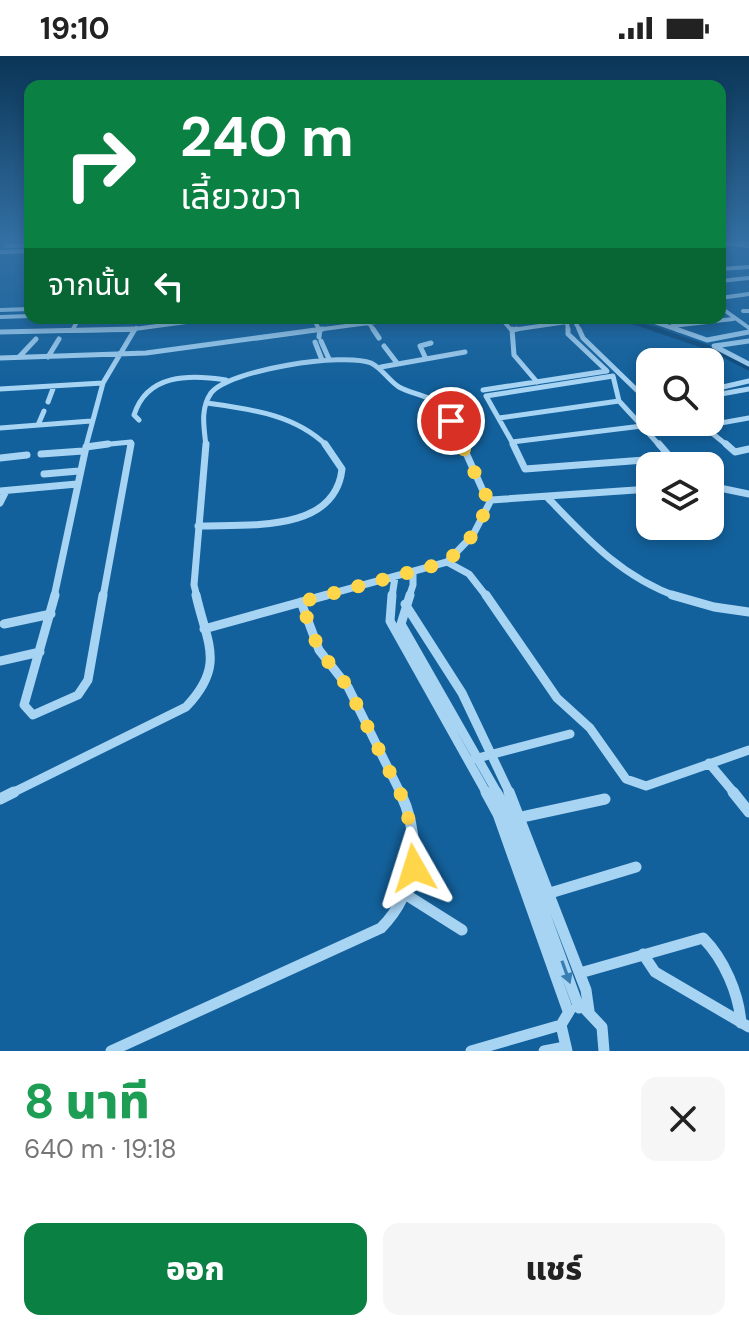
<!DOCTYPE html>
<html lang="th">
<meta charset="utf-8">
<style>
:root{--surface:#fff;--page:#f6f6f6;--text:#222;--muted:#767676;--accent:#0b8043}
body{margin:0;font-family:"DM Sans","Noto Sans Thai",sans-serif;background:var(--page);color:var(--text);height:100vh;display:flex;flex-direction:column;font-size:30px;white-space:nowrap}
*{box-sizing:border-box;margin:0}
p{font-size:26px;color:var(--muted)}
.icon{flex:none;width:44px;height:44px;fill:none;stroke:currentColor;stroke-width:2;stroke-linecap:round;stroke-linejoin:round}
.map{position:relative;height:995px;overflow:hidden}
.details{display:flex;flex-direction:column;background:var(--surface);flex:1}
.details>*{flex:none}
.guide{position:absolute;left:24px;top:24px;width:702px;height:244px;border-radius:16px;box-shadow:0 4px 12px #0003;background:#0b8043;color:#fff;overflow:hidden}
.tools{position:absolute;left:636px;top:292px;display:grid;gap:16px}
.tools a{display:grid;place-items:center;width:88px;height:88px;border-radius:16px;background:var(--surface);box-shadow:0 4px 12px #0003;font-size:40px}
.pin{position:absolute;display:grid;place-items:center;width:68px;height:68px;color:#fff;margin:-34px;border:4px solid #fff;border-radius:50%;box-shadow:0 2px 8px #0007}
.me{position:absolute;width:88px;margin:-44px;rotate:354deg;stroke-linejoin:round;filter:drop-shadow(0 0 6px #0008)}
.turn{display:flex;align-items:center;gap:28px;height:168px;padding:0 24px;font-size:36px}
.turn .icon{width:104px;height:104px;stroke-width:2.5}
.turn b{display:block;font-size:56px;line-height:68px}
.then{display:flex;align-items:center;height:76px;padding:0 24px;background:#0003;gap:16px;font-size:30px}
.round{display:grid;place-items:center;flex:none;width:84px;height:84px;border-radius:16px;background:var(--page)}
.summary{display:flex;align-items:center;justify-content:space-between;height:136px;padding:0 24px}
h1{font-size:48px;font-weight:800;line-height:60px;color:#1e9e55}
.primary-button{display:flex;gap:16px;margin-top:auto;padding:16px 24px}
.primary-button a{flex:1;height:92px;border-radius:16px;background:var(--accent);color:#fff;font-size:32px;font-weight:800;line-height:92px;text-align:center}
.primary-button a+a{background:var(--page);color:var(--text)}
.status{display:flex;justify-content:space-between;align-items:center;height:56px;padding:0 40px;background:var(--surface);direction:ltr}
.status svg{height:22px;fill:currentColor}
.map>svg:first-child{display:block}
.lines{fill:none;stroke-linecap:round;stroke-linejoin:round}
.canal-far1{stroke:#0c4878;stroke-width:4}
.canal{stroke:#0c4878;stroke-width:5}
.street-far4{stroke:#a8d4f4;stroke-width:4}
.street-far3{stroke:#a8d4f4;stroke-width:5}
.street-far2{stroke:#a8d4f4;stroke-width:7}
.street-far1{stroke:#a8d4f4;stroke-width:9}
.street{stroke:#a8d4f4;stroke-width:11}
.secondary{fill:#d8edfd;fill-rule:evenodd}
.highway{fill:#fff;fill-rule:evenodd}
.oneway{fill:#387eb2}
.route{stroke:#ffd54a;stroke-width:14;stroke-dasharray:0 25.2}
</style>
<div class="status"><b>19:10</b><svg viewBox="0 0 49 12"><path d="M0 12V9h3v3zM5 12V6h3v6zM10 12V3h3v9zM15 12V0h3v12zM26 1h20v11H26zM47 4h2v5h-2z"/></svg></div>
<div class="map">
<svg width="749" height="995" viewBox="0 0 749 995">
<rect width="100%" height="100%" fill="#13619c"/>
<g class="lines">
<path class="canal-far1" d="M620,262L660,275"/>
<path class="canal" d="M654,273L710,292L749,312"/>
<path class="street-far4" d="M6,190L30,189
M0,196L29,195
M720,213L749,211
M720,225L749,222
M720,242L749,238
M720,251L749,272
M0,254L30,253
M743,255H749
M0,261L30,260
M313,262L320,275
M501,262L512,275
M573,262L580,275
M643,262L681,275
M120,265L140,264
M369,267L374,275
M672,270L733,263
M512,274L567,266L568,275
M50,275L127,274L216,262
M72,275L79,262
M134,275L136,272
M308,275L407,262"/>
<path class="street-far3" d="M373,273L379,282
M512,273L514,299L537,326
M579,273L583,282L650,347
M676,273L707,284L749,276
M512,274L517,273
M0,276L133,273
M319,281L320,273
M321,285L329,303
M749,285L714,290L749,308
M315,286L322,304
M384,290L397,307
M19,301L36,283
M48,301L59,283
M0,302L146,297L323,273
M426,303L420,290L431,287
M381,311L465,296
M0,333L103,327
M483,334L607,315L568,278V273
M710,334L749,325
M710,340L749,333
M48,346L54,330
M206,347C249,353 295,358 327,390
M499,362L619,345
M139,364L134,359C147,318 189,318 226,324
M698,366L728,390
M38,369L44,355
M642,370L660,390
M642,370L672,366
M704,370L749,362
M0,372L91,365
M512,386L514,390
M512,386L486,340L613,320L619,345L642,370
M512,386L642,370
M86,390L103,327L135,273
M89,390L131,386L130,390
M206,390C204,371 200,353 211,337C228,314 344,296 371,307C382,312 389,325 399,331C408,336 419,338 428,342C448,351 454,371 463,390"/>
<path class="street-far2" d="M462,388L484,437L491,444L650,433
M513,388L525,413L671,402L659,388
M726,388L735,396L749,393
M86,391L108,388
M41,398L83,395
M0,402L27,399
M44,418L79,415
M710,430L749,438
M0,435L77,428
M548,442C588,484 622,521 678,541
M0,447L6,435
M198,470C246,468 335,478 342,413L325,388
M447,506L469,518L487,541
M54,541L86,391
M103,541L131,388
M197,541L194,529L206,388
M319,541L447,506L473,479L491,444
M392,541L395,521
M409,541L413,529V516"/>
<path class="street-far1" d="M55,539L24,649L33,659L78,639L88,624L103,539
M392,539L390,565L487,738
M410,539L401,568L498,738
M486,539L557,642L590,672L626,723L646,730L749,694
M672,539L714,551L749,556
M301,546L319,594L348,631L401,738
M405,548L462,637L510,738
M4,568L51,558
M204,573L327,539
M0,605L40,596
M474,703L570,678
M709,707L735,738
M10,738L186,651C226,609 207,588 196,539"/>
<path class="street" d="M486,736L498,758L568,955
M496,736L507,755L579,952
M509,736L586,934L589,955
M733,736L749,756
M0,743L14,736
M522,761L605,743
M550,837L636,811
M405,838L462,874
M643,898L655,916L749,971
M580,917L703,882C724,903 739,938 741,967
M586,954L602,971L604,995
M111,995L381,872C417,836 422,781 400,736
M471,995L561,969
M544,995L565,991
M567,995L561,969L570,954"/>
<path class="secondary" d="M720,187L749,190V192L720,189Z"/>
<path class="highway" d="M720,186H749V189H720Z"/>
</g>
<defs><path id="oneway-solid" d="M-6-.8H1V-3.2L6.5 0L1 3.2V.8H-6Z" transform="scale(2)"/></defs>
<use class="oneway" href="#oneway-solid" transform="translate(566 916) rotate(70)"/>
<linearGradient id="sky" x2="0" y2="1"><stop stop-color="#0a3556"/><stop offset="0.57" stop-color="#3370a4"/><stop offset="1" stop-color="#3370a4" stop-opacity="0"/></linearGradient>
<rect width="749" height="325" fill="url(#sky)"/>
<g class="lines">
<path class="route" d="M414,812L407,751L348,631L319,594L301,546L447,506L473,479L491,444L484,437L451,365"/>
</g>
</svg>
<div class="tools">
<a><svg class="icon" aria-label="search" viewBox="0 0 24 24"><circle cx="10" cy="10" r="6"/><path d="M15 15l6 6"/></svg></a>
<a><svg class="icon" aria-label="layers" viewBox="0 0 24 24"><path d="M12 4l9 5-9 5-9-5zM3 14l9 5 9-5"/></svg></a>
</div>
<div class="pin" style="left:451px;top:365px;background:#d93025"><svg class="icon" aria-label="arrive" viewBox="0 0 24 24"><path d="M6 21V4h12l-3 4 3 4H6"/></svg></div>
<svg class="me" style="left:414px;top:812px" viewBox="-20 -20 40 40"><path d="M0-17L14 15 0 8-14 15z" fill="#ffd54a" stroke="#fff" stroke-width="4"/></svg>
<div class="guide">
<div class="turn"><svg class="icon" aria-label="right" viewBox="0 0 24 24"><path d="M7 20v-9h11M14 6l5 5-5 5"/></svg><div><b>240 m</b>เลี้ยวขวา</div></div>
<div class="then">จากนั้น<svg class="icon" aria-label="left" viewBox="0 0 24 24"><path d="M17 20v-9H6M10 6l-5 5 5 5"/></svg></div>
</div>
</div>
<section class="details">
<div class="summary"><div><h1>8 นาที</h1><p>640 m · 19:18</p></div><a class="round"><svg class="icon" aria-label="close" viewBox="0 0 24 24"><path d="M6 6l12 12M18 6L6 18"/></svg></a></div>
<div class="primary-button"><a>ออก</a><a>แชร์</a></div>
</section>
